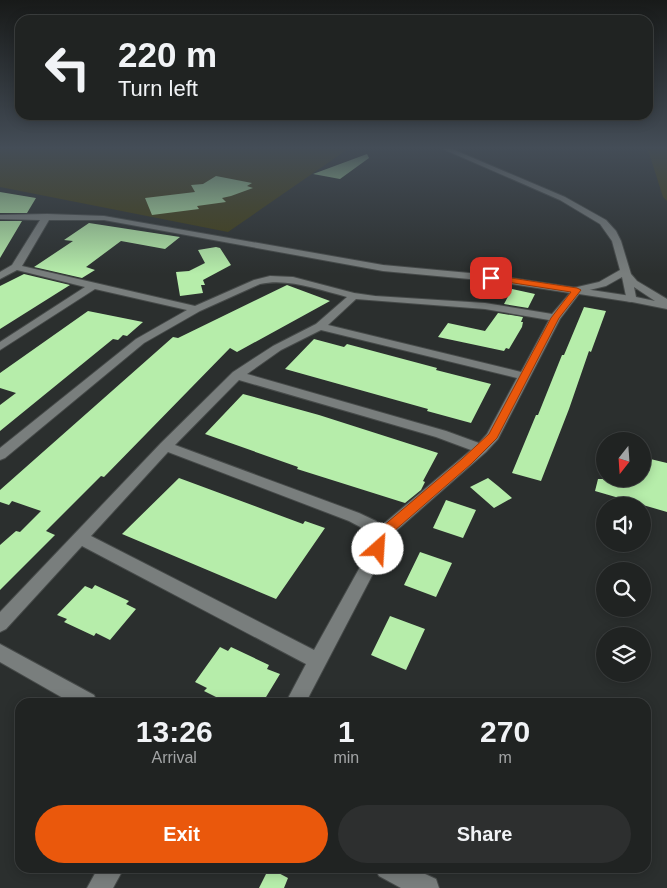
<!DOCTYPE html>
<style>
:root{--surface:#202322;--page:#2d2f2f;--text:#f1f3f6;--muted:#a2a4a5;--line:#3d4040;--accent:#ea580c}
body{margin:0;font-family:Helvetica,sans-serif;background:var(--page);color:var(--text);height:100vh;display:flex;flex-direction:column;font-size:19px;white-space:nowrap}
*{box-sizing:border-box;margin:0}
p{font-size:16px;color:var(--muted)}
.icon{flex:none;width:28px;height:28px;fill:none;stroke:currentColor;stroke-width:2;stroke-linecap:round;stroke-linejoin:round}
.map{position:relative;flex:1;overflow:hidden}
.drawer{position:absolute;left:15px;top:698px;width:636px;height:175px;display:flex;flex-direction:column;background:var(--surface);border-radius:15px;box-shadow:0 2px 12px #0003,0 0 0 1px var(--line)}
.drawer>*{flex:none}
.top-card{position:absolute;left:15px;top:15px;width:638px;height:105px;border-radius:15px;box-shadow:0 2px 12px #0003,0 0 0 1px var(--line);background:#202322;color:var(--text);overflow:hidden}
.needle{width:32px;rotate:197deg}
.buttons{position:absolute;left:596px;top:432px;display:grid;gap:10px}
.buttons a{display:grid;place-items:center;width:55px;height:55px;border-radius:50%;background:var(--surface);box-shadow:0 2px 12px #0003,0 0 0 1px var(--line);font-size:25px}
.pin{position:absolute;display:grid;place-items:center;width:42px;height:42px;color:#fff;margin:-21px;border-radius:10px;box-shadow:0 2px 8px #0006}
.me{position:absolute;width:55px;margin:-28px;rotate:26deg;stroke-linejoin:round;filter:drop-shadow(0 0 4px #0008)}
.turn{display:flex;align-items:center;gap:18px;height:105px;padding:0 20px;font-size:22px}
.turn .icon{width:65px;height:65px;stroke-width:2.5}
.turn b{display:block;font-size:35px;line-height:42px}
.eta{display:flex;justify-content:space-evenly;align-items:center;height:85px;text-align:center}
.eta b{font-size:30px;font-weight:800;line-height:35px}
.action{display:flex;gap:10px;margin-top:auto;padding:10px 20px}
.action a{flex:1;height:58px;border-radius:30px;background:var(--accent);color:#fff;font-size:20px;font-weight:800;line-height:58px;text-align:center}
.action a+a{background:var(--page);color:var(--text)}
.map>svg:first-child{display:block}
.green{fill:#423f14}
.building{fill:#b6edaa}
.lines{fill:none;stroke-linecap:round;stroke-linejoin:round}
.minor-casing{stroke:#464a49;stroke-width:2}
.tertiary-casing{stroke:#464a49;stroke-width:2}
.minor{fill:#797e7d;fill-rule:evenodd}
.tertiary{fill:#797e7d;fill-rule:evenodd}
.route{fill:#ea580c;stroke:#983908}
</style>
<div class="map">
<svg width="667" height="888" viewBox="0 0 667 888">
<rect width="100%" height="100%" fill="#2b2f2e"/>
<path class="green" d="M0,149H348L228,232L0,187Z
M651,149H667V201L663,197L648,150Z"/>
<path class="building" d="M367,154L369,158L340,179L313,174Z
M216,176L252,183L247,186L253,188L231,196L222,198L226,202L197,206L199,209L152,215L145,198L195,192L191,185L203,184Z
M0,192L36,198L27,213H0Z
M0,221H22L0,258Z
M89,223L180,237L165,249L121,241L86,267L95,270L82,278L34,267L73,241L64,240Z
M216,247L220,248L231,265L203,280L205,285H201L203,293L180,296L176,272L189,271L205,263L198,250Z
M24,274L70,285L0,329V286Z
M287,285L330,301L237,352L230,348L104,477L101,476L46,531L55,535L0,590V545L16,531L20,532L41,511L12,501L9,505L0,502V490L173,337L178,338Z
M512,289L535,294L528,308L504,304Z
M584,307L606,311L591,352L589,351L569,409L541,481L512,473L536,415H538L562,355H564Z
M88,311L143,322L127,336L123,335L118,340L113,339L0,431V405L16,393L0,388V373Z
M498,313L523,317L521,322H523L522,327L509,349L506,348L504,351L438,337L448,323L485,331Z
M314,339L344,347L347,344L437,368L436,370L491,384L471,423L427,411L428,409L285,369Z
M243,394L319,415L438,453L423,481L425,482L421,490L405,503L297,469L298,467L205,434Z
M642,457L667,463V512L595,491L598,479H642Z
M179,478L303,524L305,521L325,528L276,599L122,534Z
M488,478L498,486L512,498L494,508L470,487Z
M446,500L476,510L463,538L433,528Z
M420,552L452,563L436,597L404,585Z
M95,585L129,601L126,604L136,609L110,640L96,633L94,636L64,622L67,619L57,615L85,586L92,589Z
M390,616L425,629L406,670L371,655Z
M220,647L228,651L231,647L269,665L267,669L280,674L263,702H226L204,691L207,688L195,682Z
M269,868L288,878L284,888H259Z"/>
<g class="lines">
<g class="minor-casing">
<path id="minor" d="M47,214L104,216L383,265L491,275L631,296L636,299L631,302L579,294L560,319L498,439L486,452L388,538L386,549L306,702H286L306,664L82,546L6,629L0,632V612L161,443L233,372L273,346L316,324L347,297C319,290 289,278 260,284L200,311L144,343L5,458L0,460V448L136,339L187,310L95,289L0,350V342L85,287L17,270L0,279V272L12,265L40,220L0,219V215ZM49,220H104L383,271L491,281L570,293L552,314L485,303L375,296L354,293L293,277L270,276L254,280L195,306L22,266ZM356,299L485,309L549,320L521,372L328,325ZM321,330L517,378L487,434L479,443L446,431L247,374L281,350ZM239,380L436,437L471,450L381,526L376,521L359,513L175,445ZM168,452L349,521L364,529L372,537L370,549L314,650L91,536Z
M0,644L94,695L97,702H70L0,662Z
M98,868H124L113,888H87Z
M375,868H412L436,879L439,888H401L379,876Z"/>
</g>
<g class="tertiary-casing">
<path id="tertiary" d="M443,149H452L565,197L606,220L616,231L621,241L631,274L637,281L667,299V309L627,301L622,277L606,286L577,293L573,292V288L599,282L620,270L612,241L600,224L560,200ZM634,287L655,301L636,297Z"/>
</g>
<use href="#minor" class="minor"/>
<use href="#tertiary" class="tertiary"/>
</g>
<linearGradient id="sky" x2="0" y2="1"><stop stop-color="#181a19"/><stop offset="0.54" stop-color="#444d57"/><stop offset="1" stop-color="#444d57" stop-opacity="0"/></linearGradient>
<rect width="667" height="274" fill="url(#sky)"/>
<path class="route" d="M491,275L577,288L581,290L559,318L497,438L471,464L386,538L383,553L378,554L374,553L372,549L375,533L462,459L489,434L551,318L571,292L488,279V276Z"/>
</svg>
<div class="buttons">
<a><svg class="needle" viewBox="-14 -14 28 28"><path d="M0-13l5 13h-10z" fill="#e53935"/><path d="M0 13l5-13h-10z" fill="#a2a4a5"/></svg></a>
<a><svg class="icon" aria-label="sound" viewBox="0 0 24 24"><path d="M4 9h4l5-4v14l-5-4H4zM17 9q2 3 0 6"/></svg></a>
<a><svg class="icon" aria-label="search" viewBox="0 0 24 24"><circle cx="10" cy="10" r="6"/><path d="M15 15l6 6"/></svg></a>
<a><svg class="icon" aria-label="layers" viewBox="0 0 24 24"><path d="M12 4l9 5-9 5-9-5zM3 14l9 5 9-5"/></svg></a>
</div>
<div class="pin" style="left:491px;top:278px;background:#d93025"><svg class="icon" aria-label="arrive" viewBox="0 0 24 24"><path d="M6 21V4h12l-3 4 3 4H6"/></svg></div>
<svg class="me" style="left:378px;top:549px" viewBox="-20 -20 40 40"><circle r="19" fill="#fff"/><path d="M0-13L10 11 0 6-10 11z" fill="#ea580c"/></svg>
<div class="top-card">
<div class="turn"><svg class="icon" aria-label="left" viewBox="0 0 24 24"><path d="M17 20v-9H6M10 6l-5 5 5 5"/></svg><div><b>220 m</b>Turn left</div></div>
</div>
<section class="drawer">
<div class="eta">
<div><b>13:26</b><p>Arrival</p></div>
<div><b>1</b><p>min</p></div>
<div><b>270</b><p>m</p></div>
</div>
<div class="action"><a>Exit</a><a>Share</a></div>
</section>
</div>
